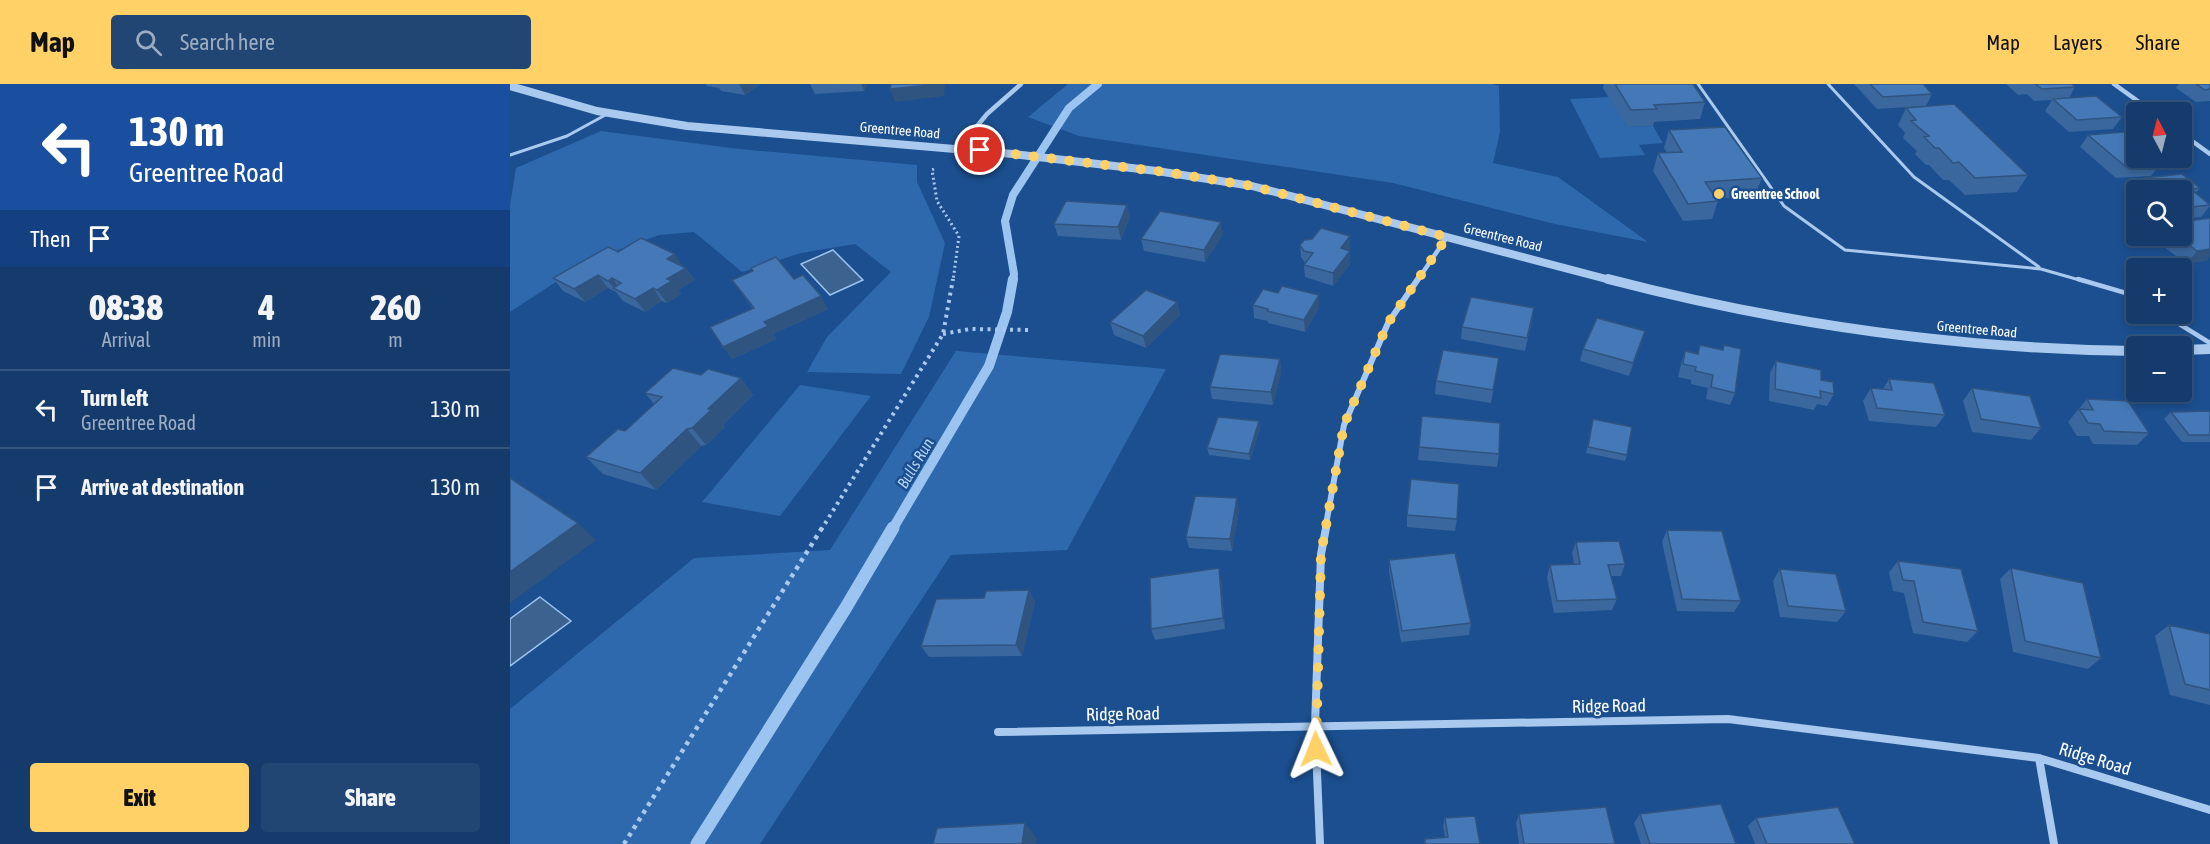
<!DOCTYPE html>
<meta charset="utf-8">
<style>
:root{--surface:#143b6b;--page:#214673;--text:#f1f3f6;--muted:#9dadc1;--line:#33557e;--accent:#ffd166}
body{margin:0;font-family:"Asap Condensed",sans-serif;background:var(--page);color:var(--text);height:100vh;display:flex;flex-direction:column;font-size:22px;white-space:nowrap}
*{box-sizing:border-box;margin:0}
p{font-size:20px;color:var(--muted)}
.icon{flex:none;width:33px;height:33px;fill:none;stroke:currentColor;stroke-width:2;stroke-linecap:round;stroke-linejoin:round}
.map{position:relative;flex:1;overflow:hidden}
.sheet{display:flex;flex-direction:column;background:var(--surface);width:510px}
.sheet>*{flex:none}
.guide{background:#1a4fa0;color:#fff;overflow:hidden}
.needle{width:39px;rotate:353deg}
.buttons{position:absolute;left:1616px;top:18px;display:grid;gap:12px}
.buttons a{display:grid;place-items:center;width:66px;height:66px;border-radius:6px;background:var(--surface);box-shadow:0 3px 9px #0003,0 0 0 2px var(--line);font-size:30px}
.pin{position:absolute;display:grid;place-items:center;width:51px;height:51px;color:#fff;margin:-26px;border:3px solid #fff;border-radius:50%;box-shadow:0 2px 6px #0007}
.me{position:absolute;width:66px;margin:-33px;rotate:358deg;stroke-linejoin:round;filter:drop-shadow(0 0 4px #0008)}
.turn{display:flex;align-items:center;gap:21px;height:126px;padding:0 30px;font-size:27px}
.turn .icon{width:78px;height:78px;stroke-width:2.5}
.turn b{display:block;font-size:42px;line-height:51px}
.then{display:flex;align-items:center;height:57px;padding:0 30px;background:#0003;gap:12px;font-size:22px}
.eta{display:flex;justify-content:space-evenly;align-items:center;height:102px;text-align:center}
.eta b{font-size:36px;font-weight:800;line-height:42px}
.cta{display:flex;gap:12px;margin-top:auto;padding:12px 30px}
.cta a{flex:1;height:69px;border-radius:6px;background:var(--accent);color:#111;font-size:24px;font-weight:800;line-height:69px;text-align:center}
.cta a+a{background:var(--page);color:var(--text)}
ul{padding:0;list-style:none}
li{display:flex;align-items:center;gap:18px;height:78px;padding:0 30px;border-top:2px solid var(--line)}
li div{flex:1}
li b{display:block;font-size:22px}
li em{font-style:normal}
header{display:flex;align-items:center;gap:36px;box-sizing:border-box;height:84px;padding:0 30px;background:var(--accent);color:#111}
header strong{font-size:28px}
nav{display:flex;gap:33px;margin-inline-start:auto;font-size:21px}
.search{width:420px;height:54px;background:var(--page);display:flex;align-items:center;gap:15px;box-sizing:border-box;padding:0 21px;border-radius:6px;color:var(--muted);font-size:22px}
main{display:flex;flex:1;min-height:0}
.map>svg:first-child{display:block}
.green{fill:#2e69ad}
.water{fill:#3c6290;stroke:#9cc4f0;stroke-width:1.5}
.lines{fill:none;stroke-linecap:round;stroke-linejoin:round}
.stream-far2{stroke:#9cc4f0;stroke-width:8}
.stream-far1{stroke:#9cc4f0;stroke-width:10}
.stream{stroke:#9cc4f0;stroke-width:13}
.path-far2{stroke:#a9c9ee;stroke-width:3;stroke-dasharray:2 3;stroke-linecap:butt}
.path-far1{stroke:#a9c9ee;stroke-width:4;stroke-dasharray:3 4.5;stroke-linecap:butt}
.path{stroke:#a9c9ee;stroke-width:4.5;stroke-dasharray:4 5;stroke-linecap:butt}
.service-far1{stroke:#a9c9ee;stroke-width:3}
.service{stroke:#a9c9ee;stroke-width:4.5}
.minor-far2{stroke:#a9c9ee;stroke-width:4.5}
.minor-far1{stroke:#a9c9ee;stroke-width:6}
.minor{stroke:#a9c9ee;stroke-width:8}
.tertiary-far1{stroke:#a9c9ee;stroke-width:8}
.tertiary{stroke:#a9c9ee;stroke-width:10}
.wall{fill:#3a679d}
.shaded-wall{fill:#305480}
.building{fill:#4478b7;stroke:#305480;stroke-width:1.5}
.route{stroke:#ffd166;stroke-width:10;stroke-dasharray:0 18}
.poi-dot{fill:#ffd166;stroke:#1b4f8f;stroke-width:2}
.labels{text-anchor:middle;stroke-width:5;stroke-linejoin:round;paint-order:stroke}
.far-street-label{font-size:14px;fill:#fff;stroke:#1b4f8f}
.far-poi-label{font-size:14px;font-weight:bold;fill:#fff;stroke:#1b4f8f;text-anchor:start}
.water-label{font-size:16px;font-style:italic;fill:#b5d3f5;stroke:#1b4f8f}
.near-street-label{font-size:18px;fill:#fff;stroke:#1b4f8f}
</style>
<header>
<strong>Map</strong>
<div class="search"><svg class="icon" aria-label="search" viewBox="0 0 24 24"><circle cx="10" cy="10" r="6"/><path d="M15 15l6 6"/></svg>Search here</div>
<nav><a>Map</a><a>Layers</a><a>Share</a></nav>
</header>
<main>
<section class="sheet">
<div class="guide">
<div class="turn"><svg class="icon" aria-label="left" viewBox="0 0 24 24"><path d="M17 20v-9H6M10 6l-5 5 5 5"/></svg><div><b>130 m</b>Greentree Road</div></div>
<div class="then">Then<svg class="icon" aria-label="arrive" viewBox="0 0 24 24"><path d="M6 21V4h12l-3 4 3 4H6"/></svg></div>
</div>
<div class="eta">
<div><b>08:38</b><p>Arrival</p></div>
<div><b>4</b><p>min</p></div>
<div><b>260</b><p>m</p></div>
</div>
<ul>
<li><svg class="icon" aria-label="left" viewBox="0 0 24 24"><path d="M17 20v-9H6M10 6l-5 5 5 5"/></svg><div><b>Turn left</b><p>Greentree Road</p></div><em>130 m</em></li>
<li><svg class="icon" aria-label="arrive" viewBox="0 0 24 24"><path d="M6 21V4h12l-3 4 3 4H6"/></svg><div><b>Arrive at destination</b></div><em>130 m</em></li>
</ul>
<div class="cta"><a>Exit</a><a>Share</a></div>
</section>
<div class="map">
<svg width="1700" height="760" viewBox="0 0 1700 760">
<rect width="100%" height="100%" fill="#1b4f8f"/>
<path class="green" d="M558,0H983L989,2L990,48L983,79L1048,93L1138,158L1045,140L883,99L569,52L518,33Z
M1100,13L1117,43L1143,42L1153,59L1129,61L1135,71L1090,74L1060,15Z
M91,47L229,65L407,81V98L435,159L419,233L391,290L297,288L317,253L381,188L345,160L291,169L232,188L184,148L149,151L78,177L0,228V121L6,84Z
M446,267L656,285L557,466L441,471L250,760H0V625L184,474L320,466Z
M290,301L361,312L270,432L192,418Z"/>
<path class="water" d="M323,166L353,196L320,211L291,180Z
M30,513L61,537L0,582V535Z"/>
<g class="lines">
<path class="stream-far2" d="M503,197L504,190L495,137L503,111L559,24L588,0"/>
<path class="stream-far1" d="M382,446L479,282L497,228L503,195"/>
<path class="stream" d="M187,760L335,525L383,444"/>
<path class="path-far2" d="M424,85L422,86L427,117L449,152L443,197"/>
<path class="path-far1" d="M433,250L460,245L519,246
M311,446L433,250L443,195"/>
<path class="path" d="M114,760L312,444"/>
<path class="service-far1" d="M1188,0L1274,122L1335,166L1531,185L1573,197
M1318,0L1404,93L1529,183
M0,71L57,52L99,29"/>
<path class="service" d="M1568,195L1626,212
M1653,230L1700,259"/>
<path class="minor-far2" d="M1604,0L1643,28
M1671,49L1700,70
M449,64L477,30L511,0
M907,197L937,153"/>
<path class="minor-far1" d="M815,446L834,341L878,239L908,195"/>
<path class="minor" d="M488,648L1218,635L1529,674L1700,726
M1529,674L1544,760
M810,760L805,641L811,470L816,444"/>
<path class="tertiary-far1" d="M0,2L87,27L177,42L503,70L647,87L742,102L1104,197"/>
<path class="tertiary" d="M1098,195C1271,240 1447,265 1626,267
M1671,266L1700,265"/>
</g>
<path class="wall" d="M196,0H250L235,11L211,7L209,4L197,2Z
M300,0H357L354,7L305,10Z
M1094,0H1183L1195,18L1190,35L1144,38L1143,42L1117,43L1093,4Z
M1344,0H1413L1422,10L1416,22L1367,25Z
M1496,0H1562L1565,3L1559,14L1612,33L1603,45L1559,48L1535,27L1542,16L1524,17L1517,10L1508,11Z
M1669,0H1700V17L1686,18L1666,4Z
M1396,24L1518,91L1507,108L1455,111L1439,96H1433L1419,81H1416L1405,70L1407,67L1393,54L1395,49L1388,41Z
M1159,46L1252,94L1245,111L1206,115L1208,117L1202,135L1173,137L1143,87L1148,69H1157L1154,64Z
M1578,51L1626,74L1651,79L1641,92L1606,94L1570,63Z
M1634,94L1690,104L1686,109L1700,120V122L1691,133L1671,135V106H1626V107L1625,106Z
M617,121L620,133L611,156L548,152L544,140Z
M713,150L695,178L634,167L631,155Z
M840,152V165L839,167L840,180L823,202L795,193L794,181L795,179L791,173L790,161Z
M1645,152H1671L1698,176L1676,180L1643,154Z
M108,168L173,183L176,184L185,196L168,206L171,210L157,219L152,217L135,228L113,217L106,208L98,204L75,218L53,207L43,194Z
M284,195L318,225L263,250L266,255L222,275L243,225L222,196Z
M768,209L809,211V224L795,248L758,239V237L744,234L743,221Z
M667,218L670,231L636,264L604,251L600,238Z
M1022,237L1015,267L951,255L952,243Z
M1131,260L1119,292L1070,277L1073,265Z
M1190,261L1212,266L1214,261L1225,309L1220,321L1196,315L1198,304L1181,300V296L1168,293L1171,280L1175,267L1187,270Z
M770,275L771,288L763,321L702,315L700,303Z
M1266,277L1311,296L1324,310L1317,322L1307,320L1304,326L1259,317L1260,289Z
M987,287L981,319L925,310L926,297Z
M191,291L231,294L243,311L213,341L215,343L196,361L191,362L146,406L93,390L76,373L115,347L144,320L135,309Z
M1379,295L1435,331L1426,343L1359,337L1353,317L1361,304L1373,305Z
M1462,304L1531,344L1521,356L1462,348L1453,317Z
M1577,315L1639,349L1627,361L1583,360L1579,352H1567L1558,338Z
M1700,327V358H1672L1654,335L1661,328Z
M912,332L989,370L987,383L908,376Z
M1083,335L1117,371L1115,377L1076,369Z
M750,344L740,376L699,371L697,364Z
M729,426L722,467L679,464L676,453Z
M897,431L947,435L945,447L897,443Z
M1157,446L1231,517L1224,528L1167,527L1152,458Z
M1066,458L1115,480L1111,492H1101L1107,515L1102,526L1044,529L1037,493L1040,481L1064,480L1062,469Z
M879,476L961,539L959,551L891,558L879,487Z
M1388,477L1468,547L1457,558L1403,549L1394,509L1383,507L1379,488Z
M709,484L711,496L715,545L645,556L641,545Z
M1501,484L1591,574L1578,585L1503,568L1490,495Z
M1270,485L1336,527L1327,538L1270,533L1263,497Z
M519,506L525,518L512,572L419,573L411,562L474,514Z
M1659,541L1700,550V621L1660,611L1645,552Z
M1009,730L1105,760H1009L1006,739Z
M1130,730L1226,760H1131L1124,739Z
M935,734L970,760H914L915,755L935,753L933,742Z
M1246,734L1345,760H1245L1238,742Z"/>
<path class="shaded-wall" d="M229,0H250L235,11Z
M351,0H357L354,7Z
M429,0H435L434,12L385,18L380,5Z
M617,121L620,133L611,156L608,143Z
M711,138L713,150L695,178L694,166Z
M840,152V165L831,177V164Z
M1700,165V173L1698,176L1676,180L1687,167Z
M840,167V180L823,202V189Z
M165,170L173,183L157,175Z
M176,184L185,196L168,206L171,210L157,219L147,206L157,195Z
M88,191L98,204L75,218L64,205Z
M102,194L112,207L105,205L98,197Z
M143,204L152,217L135,228L125,215Z
M809,211V224L795,248L794,236Z
M311,212L318,225L263,250L266,255L222,275L213,263L254,238Z
M667,218L670,231L636,264L633,252Z
M1135,247L1131,260L1119,292L1123,279Z
M770,275L771,288L763,321L761,308Z
M231,294L243,311L213,341L215,343L196,361L182,344L198,325Z
M749,337L750,344L740,376L739,370Z
M177,345L191,362L146,406L130,389Z
M727,414L729,426L722,467L720,455Z
M68,439L86,456L0,519V488Z
M709,484L711,496L715,545L713,534Z
M519,506L525,518L512,572L506,561Z
M515,739L527,754L526,760H512Z"/>
<path class="building" d="M381,0H429L380,5Z
M1105,0H1183L1195,18L1144,21L1147,25L1121,26Z
M1360,0H1413L1422,10L1373,13Z
M1525,0H1562L1565,3L1532,5Z
M1686,0H1700V5L1695,6Z
M1586,12L1612,33L1567,36L1543,15Z
M1444,20L1518,91L1465,94L1449,78L1443,79L1429,64H1425L1414,53L1419,52L1401,37L1406,36L1396,24Z
M1215,43L1252,94L1195,98L1208,117L1178,120L1148,69L1172,68L1159,46Z
M1626,47V74H1644L1651,79L1615,82L1578,51Z
M1672,90L1690,104L1681,105L1700,121L1671,124V106H1648L1634,94Z
M556,117L617,121L608,143L544,140Z
M650,127L711,138L694,166L631,155Z
M1700,134V165L1687,167L1667,152H1671V138Z
M811,144L840,152L831,164L840,167L823,189L794,181L803,169L794,167L790,161L794,156L802,155Z
M131,154L165,170L157,175L176,184L157,195L162,197L147,206L143,204L125,215L103,204L111,199L102,194L98,197L88,191L64,205L43,194L98,163L108,168Z
M266,173L284,195L293,191L311,212L254,238L258,242L213,263L200,243L244,224L222,196L243,187L241,184Z
M772,202L809,211L794,236L757,227L758,225L743,221L753,205L768,209Z
M636,206L667,218L633,252L600,238Z
M961,213L1024,224L1017,254L952,243Z
M1087,234L1135,247L1123,279L1073,265Z
M1190,261L1213,266L1214,261L1231,265L1225,309L1201,303L1203,291L1185,287L1186,283L1173,280L1175,267L1188,270Z
M933,266L989,274L983,306L926,297Z
M710,270L770,275L761,308L700,303Z
M1266,277L1311,286V296L1323,298L1324,310L1310,307L1311,314L1265,305Z
M163,284L191,291L198,285L231,294L198,325L201,326L182,344L177,345L130,389L76,373L108,345L115,347L152,313L135,309Z
M1379,295L1424,299L1435,331L1367,324L1361,304L1382,306Z
M1462,304L1520,312L1531,344L1471,335Z
M1577,315L1618,317L1639,349L1594,347L1590,340L1578,339L1569,325L1583,326Z
M1700,327V351H1679L1661,328Z
M912,332L990,339L989,370L909,363Z
M708,333L749,337L739,370L697,364Z
M1083,335L1122,343L1117,371L1078,363Z
M0,394L68,439L0,488Z
M901,395L949,400L947,435L897,431Z
M685,412L727,414L720,455L676,453Z
M1157,446L1212,447L1231,517L1172,515Z
M1109,457L1115,480L1098,481L1107,515L1047,517L1040,481L1070,480L1066,458Z
M945,469L961,539L892,547L879,476Z
M1388,477L1451,485L1468,547L1413,538L1404,497L1393,496Z
M709,484L713,534L641,545L640,494Z
M1501,484L1573,499L1591,574L1515,557Z
M1270,485L1326,490L1336,527L1278,522Z
M519,506L506,561L411,562L426,515L474,514L476,507Z
M1659,541L1700,550V606L1675,600Z
M1211,720L1226,760H1140L1130,730Z
M1096,723L1105,760H1014L1009,730Z
M1328,723L1345,760H1257L1246,734Z
M965,732L970,760H915V755L938,753L935,734Z
M515,739L512,760H423L427,744Z"/>
<g class="lines">
<path class="route" d="M470,66L655,88L742,102L937,153L878,239L834,341L811,470L806,665"/>
</g>
<circle class="poi-dot" cx="1209" cy="110" r="6"/>
<g class="labels">
<g class="far-street-label">
<text transform="translate(390 46) rotate(5)" y="5">Greentree Road</text>
<text transform="translate(993 153) rotate(14)" y="5">Greentree Road</text>
<text transform="translate(1467 245) rotate(5)" y="5">Greentree Road</text>
</g>
<g class="far-poi-label">
<text x="1221" y="115">Greentree School</text>
</g>
<g class="water-label">
<text transform="translate(405 379) rotate(-59)" y="6">Bulls Run</text>
</g>
<g class="near-street-label">
<text transform="translate(1099 622) rotate(-1)" y="6">Ridge Road</text>
<text transform="translate(613 630) rotate(-1)" y="6">Ridge Road</text>
<text transform="translate(1585 675) rotate(17)" y="6">Ridge Road</text>
</g>
</g>
</svg>
<div class="buttons">
<a><svg class="needle" viewBox="-14 -14 28 28"><path d="M0-13l5 13h-10z" fill="#e53935"/><path d="M0 13l5-13h-10z" fill="#9dadc1"/></svg></a>
<a><svg class="icon" aria-label="search" viewBox="0 0 24 24"><circle cx="10" cy="10" r="6"/><path d="M15 15l6 6"/></svg></a>
<a>+</a>
<a>−</a>
</div>
<div class="pin" style="left:470px;top:66px;background:#d93025"><svg class="icon" aria-label="arrive" viewBox="0 0 24 24"><path d="M6 21V4h12l-3 4 3 4H6"/></svg></div>
<svg class="me" style="left:806px;top:665px" viewBox="-20 -20 40 40"><path d="M0-17L14 15 0 8-14 15z" fill="#ffd166" stroke="#fff" stroke-width="4"/></svg>
</div>
</main>
